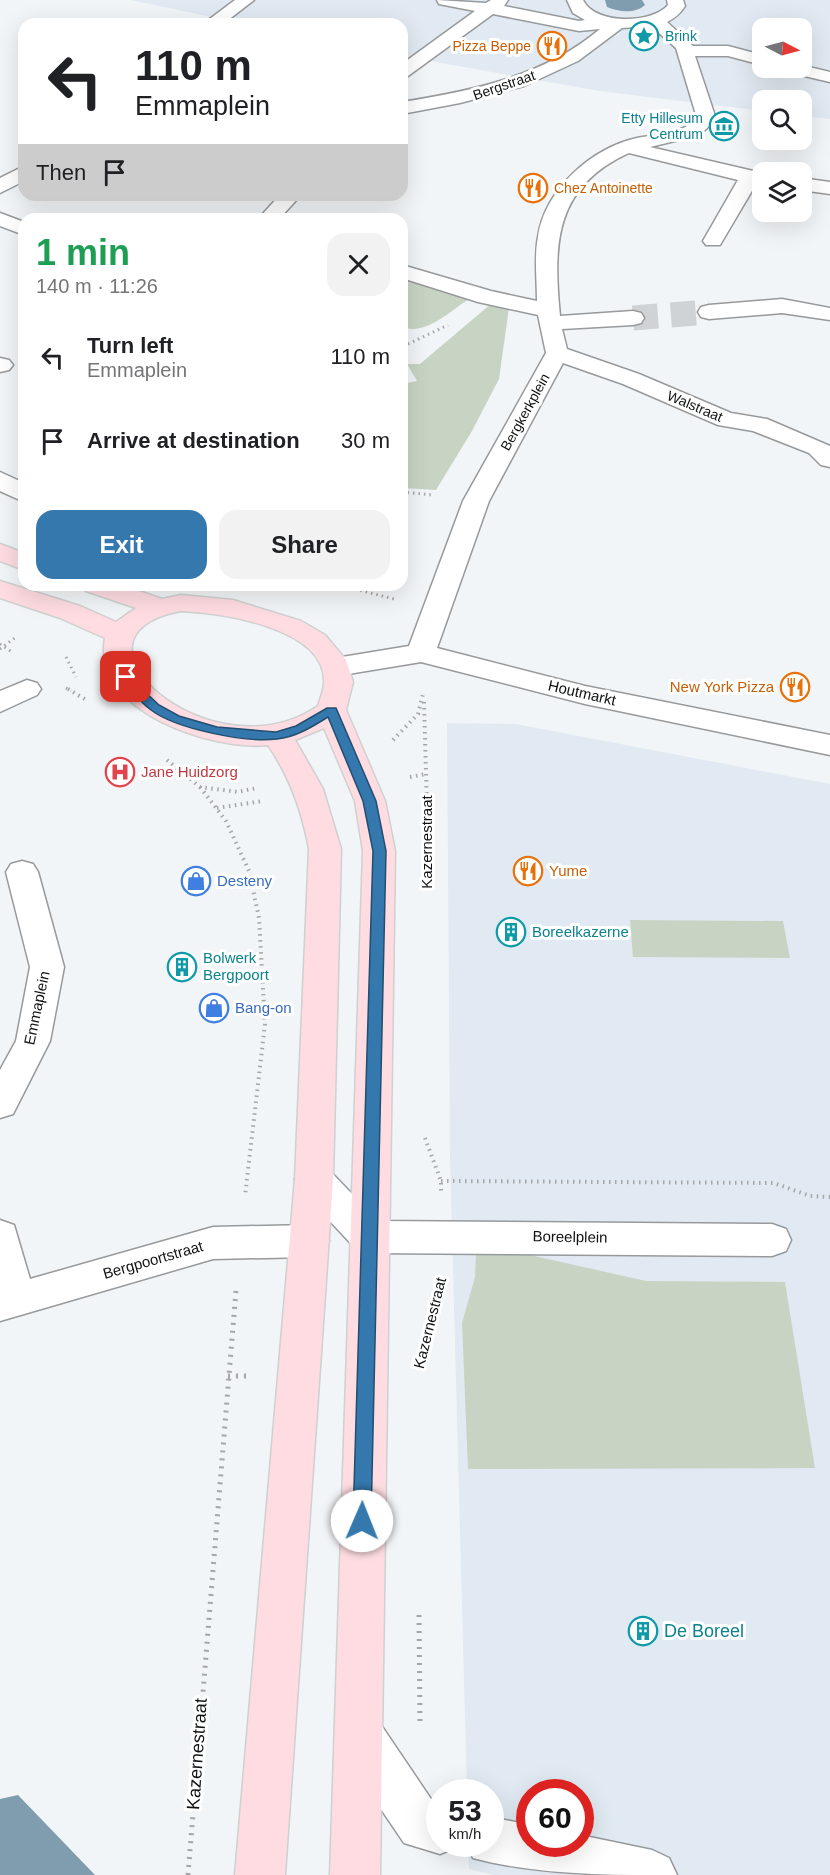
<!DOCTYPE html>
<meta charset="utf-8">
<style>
:root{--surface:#fff;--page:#f2f2f2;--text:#202124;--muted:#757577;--accent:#3478ad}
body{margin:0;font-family:Arial,sans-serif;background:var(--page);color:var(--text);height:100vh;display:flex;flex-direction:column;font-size:22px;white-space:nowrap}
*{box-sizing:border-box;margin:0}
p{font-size:20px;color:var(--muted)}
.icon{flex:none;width:33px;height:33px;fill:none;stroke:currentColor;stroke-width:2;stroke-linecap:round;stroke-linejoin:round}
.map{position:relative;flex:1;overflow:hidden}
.drawer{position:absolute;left:18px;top:213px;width:390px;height:378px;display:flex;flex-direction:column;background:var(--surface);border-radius:18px;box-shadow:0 6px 24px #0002}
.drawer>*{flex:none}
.banner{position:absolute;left:18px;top:18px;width:390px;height:183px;border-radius:18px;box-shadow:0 6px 24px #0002;background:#fff;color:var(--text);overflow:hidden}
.needle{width:39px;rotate:96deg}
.buttons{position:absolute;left:752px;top:18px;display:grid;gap:12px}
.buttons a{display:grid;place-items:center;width:60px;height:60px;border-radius:12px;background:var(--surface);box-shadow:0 6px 24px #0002;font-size:30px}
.speed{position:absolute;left:426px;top:1779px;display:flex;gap:12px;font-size:30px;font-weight:700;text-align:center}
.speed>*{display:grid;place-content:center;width:78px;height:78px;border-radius:50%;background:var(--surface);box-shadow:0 6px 24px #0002;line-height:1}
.speed small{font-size:15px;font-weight:400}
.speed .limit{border:9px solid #d22;background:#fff;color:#111}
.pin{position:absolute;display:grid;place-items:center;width:51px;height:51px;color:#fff;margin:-26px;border-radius:12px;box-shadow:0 3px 9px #0006}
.me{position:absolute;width:66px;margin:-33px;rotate:1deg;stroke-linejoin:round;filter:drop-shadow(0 0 4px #0008)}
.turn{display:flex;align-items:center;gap:21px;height:126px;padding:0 18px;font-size:27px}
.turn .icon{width:78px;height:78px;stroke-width:2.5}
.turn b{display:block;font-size:42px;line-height:51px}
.then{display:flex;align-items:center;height:57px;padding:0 18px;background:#0003;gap:12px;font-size:22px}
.round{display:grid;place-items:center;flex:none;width:63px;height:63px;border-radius:18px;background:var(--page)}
.headline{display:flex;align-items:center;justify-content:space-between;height:102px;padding:0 18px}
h1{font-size:36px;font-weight:800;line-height:45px;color:#1e9e55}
.action{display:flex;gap:12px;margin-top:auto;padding:12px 18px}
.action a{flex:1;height:69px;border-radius:18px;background:var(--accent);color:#fff;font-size:24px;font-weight:800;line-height:69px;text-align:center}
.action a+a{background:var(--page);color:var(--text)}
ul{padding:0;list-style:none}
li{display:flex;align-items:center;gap:18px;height:84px;padding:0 18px}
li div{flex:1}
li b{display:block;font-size:22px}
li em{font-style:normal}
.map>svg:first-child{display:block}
.built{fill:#e1eaf2;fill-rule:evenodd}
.green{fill:#c7d4c3}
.water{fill:#809caf}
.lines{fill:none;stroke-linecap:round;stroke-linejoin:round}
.minor-tunnel{stroke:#d0d3d5;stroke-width:25;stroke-dasharray:25 13;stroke-linecap:butt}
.minor-casing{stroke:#97999b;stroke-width:3}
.major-casing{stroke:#cfd0d0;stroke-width:3}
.path-far2{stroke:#a4a6a8;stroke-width:3;stroke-dasharray:1.5 4;stroke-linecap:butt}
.path-far1{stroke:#a4a6a8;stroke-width:4;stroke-dasharray:1.5 4.5;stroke-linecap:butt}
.path{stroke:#a4a6a8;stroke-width:5;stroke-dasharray:2 6;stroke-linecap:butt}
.minor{fill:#fff;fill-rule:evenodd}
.major{fill:#fedce1;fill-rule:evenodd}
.route{fill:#3478ad;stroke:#224e70;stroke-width:1.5}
.labels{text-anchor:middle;stroke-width:6;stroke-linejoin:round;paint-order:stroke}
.far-culture-label{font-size:14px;fill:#0d838f;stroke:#fff;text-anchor:start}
.far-food-label{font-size:14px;fill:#c56008;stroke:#fff;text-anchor:end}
.far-street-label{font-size:14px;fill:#111213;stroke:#fff}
.food-label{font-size:15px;fill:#c56008;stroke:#fff;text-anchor:end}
.street-label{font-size:15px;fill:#111213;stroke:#fff}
.health-label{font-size:15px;fill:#be3a42;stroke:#fff;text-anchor:start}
.shop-label{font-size:15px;fill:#366cbe;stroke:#fff;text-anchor:start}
.culture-label{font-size:15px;fill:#0d838f;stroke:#fff;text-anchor:start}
.near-culture-label{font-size:18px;fill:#0d838f;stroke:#fff;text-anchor:start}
.near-street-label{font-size:18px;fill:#111213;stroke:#fff}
</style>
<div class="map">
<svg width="830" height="1875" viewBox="0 0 830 1875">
<rect width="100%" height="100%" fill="#f2f5f7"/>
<path class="built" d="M131,0H830V119L801,116V100H762V111L599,91L402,56V24H244ZM762,28H801V68H762Z
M447,723L516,724L830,784V1875H494L469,1869L468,1844H490V1792H467L450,1158ZM530,1792H580V1844H530Z"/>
<path class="green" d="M402,278L469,299C450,311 426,336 402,327Z
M492,303L509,308L499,379L472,431L436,490L402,488V384L417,381L407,364H420Z
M630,920L783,921L790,958L633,957Z
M476,1255H530L646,1281L785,1282L815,1468L468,1469L462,1323L475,1277Z"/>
<path class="water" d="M605,0H642L645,5C635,14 619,12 607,7Z
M18,1795L95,1875H0V1799Z"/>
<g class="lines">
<path class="minor-tunnel" d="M633,318L709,312"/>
<g class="minor-casing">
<path id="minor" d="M235,0H254L223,24H203Z
M437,0L486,3L491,0H508L504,6L579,21L585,20L573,13L567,0H583C595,25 652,24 668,5L667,0H683L685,6C680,14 675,18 667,22L693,46H728L762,55V65L728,56H695L716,119L700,135L650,147L762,173V185L756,184L720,245H706L703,241L738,180L629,153C554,187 553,244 560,316L633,311L641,313L644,318L641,323L633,325L562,329L567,349L639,374L731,413L767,419L830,446V467L821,465L809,453L753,431L718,425L623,384L563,363L489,501L437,648L585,686L830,735V755L585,704L421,662L336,676L326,673L322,667L326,661L336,658L409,646L463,501L546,353L538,315L478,302L402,278V265L491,291L537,301C537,280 534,257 538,237C545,189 592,148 637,138C656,134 684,134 697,118L676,48L651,26L622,28L578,61L524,86L460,103L402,114V102C472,91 545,76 600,29L579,31L493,14L408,76L402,77V64L475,11L439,4Z
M801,65L830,72V82L787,72L784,68H801Z
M24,166V181L0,193V178Z
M801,178L830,182V194L801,190Z
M280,195H301L279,219H258Z
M0,213L24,222V235L0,226Z
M782,299L830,308V320L782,313L709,319L701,317L698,312L701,307L709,305Z
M0,358L9,360L13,365L9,370L0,372Z
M0,472L24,483V502L0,491Z
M27,680L37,683L41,689L37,695L0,712V691Z
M22,861L33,864L38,872L64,967L50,1041L13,1114L0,1118V1070L16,1041L30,967L6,872L11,864Z
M314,1164L327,1168L378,1221L772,1224L786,1229L791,1240L786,1251L772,1256L369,1253L355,1248L301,1190L295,1179L301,1168Z
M0,1220L14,1225L30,1279L213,1227L310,1225L324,1230L329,1241L324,1252L310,1257L213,1259L0,1321Z
M358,1710L375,1716L435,1805L440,1806V1844H459L457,1847L440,1854L404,1843L341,1750L335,1733L341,1716Z
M490,1817L530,1825V1844H580V1835L652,1850L669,1858L677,1875C610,1875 536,1875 473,1858L467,1844H490Z"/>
</g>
<g class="major-casing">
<path id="major" d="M0,544L24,553V570L0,561Z
M0,581L80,606L116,622L136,608L86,591L83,585H122L162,599L181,595L233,600L301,621L325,635L346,660L353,682L346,710L385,801L395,851L380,1875H330L363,851L355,801L324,728L295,740L323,789L341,849L333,1179L285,1875H235L295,1179L309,849C302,811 290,777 268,745C212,751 91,711 105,638L60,618L0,598ZM181,611C220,613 327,627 324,683C324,690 320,699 318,706C212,779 49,635 181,611Z"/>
</g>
<path class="path-far2" d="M408,344L448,325
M402,492L433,495
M339,585L394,599
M0,644L12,652
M0,649L16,637
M66,657L76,677
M66,688L71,691"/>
<path class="path-far1" d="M68,689L88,701
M424,702L428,843
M393,740L418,714L423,694
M167,760L200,787L238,792L257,788
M410,777L426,774
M200,787L226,821L249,871L259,918L265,1024L245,1196
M217,808L263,801
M425,1138L441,1181V1191
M441,1181L774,1183L810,1196L830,1197"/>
<path class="path" d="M421,1362L440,1285
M228,1376H247
M419,1615L420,1724
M188,1875L236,1290"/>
<use href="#minor" class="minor"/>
<use href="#major" class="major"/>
</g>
<path class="route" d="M126,674L159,705L179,716L217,727L276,732L296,726L327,708H336L376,801L386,851L371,1521L368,1527L362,1530L356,1527L353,1521L373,851L363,801L328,717C312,727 296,737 277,739C246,743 176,729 151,710C140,702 131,690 122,680V675Z"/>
<defs>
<g id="sight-ring" transform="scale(1.5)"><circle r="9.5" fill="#fff" stroke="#0f9aa8" stroke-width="1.5"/><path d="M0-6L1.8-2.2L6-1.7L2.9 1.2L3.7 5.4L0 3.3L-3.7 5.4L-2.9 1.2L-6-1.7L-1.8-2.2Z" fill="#0f9aa8"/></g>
<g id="restaurant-ring" transform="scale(1.5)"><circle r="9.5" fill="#fff" stroke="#e8710a" stroke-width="1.5"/><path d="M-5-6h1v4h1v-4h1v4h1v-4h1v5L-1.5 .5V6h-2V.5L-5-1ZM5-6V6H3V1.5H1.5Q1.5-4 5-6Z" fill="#e8710a"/></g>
<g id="museum-ring" transform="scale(1.5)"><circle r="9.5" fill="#fff" stroke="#0f9aa8" stroke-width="1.5"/><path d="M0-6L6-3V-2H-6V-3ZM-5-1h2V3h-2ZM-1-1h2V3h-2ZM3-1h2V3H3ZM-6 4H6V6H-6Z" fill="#0f9aa8"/></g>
<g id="hospital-ring" transform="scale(1.5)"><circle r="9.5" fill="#fff" stroke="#e0444e" stroke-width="1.5"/><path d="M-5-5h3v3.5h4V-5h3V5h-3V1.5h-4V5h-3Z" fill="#e0444e"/></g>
<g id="shop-ring" transform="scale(1.5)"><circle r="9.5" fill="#fff" stroke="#3f7fe0" stroke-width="1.5"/><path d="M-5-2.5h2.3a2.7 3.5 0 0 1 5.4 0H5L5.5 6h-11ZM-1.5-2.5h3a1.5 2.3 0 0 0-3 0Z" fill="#3f7fe0"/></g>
<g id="building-ring" transform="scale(1.5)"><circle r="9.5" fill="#fff" stroke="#0f9aa8" stroke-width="1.5"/><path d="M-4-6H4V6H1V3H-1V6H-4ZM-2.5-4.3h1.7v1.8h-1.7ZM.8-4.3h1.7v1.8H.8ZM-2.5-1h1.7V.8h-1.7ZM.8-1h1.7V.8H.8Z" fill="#0f9aa8"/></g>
</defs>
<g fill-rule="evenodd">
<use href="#sight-ring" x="644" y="36"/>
<use href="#restaurant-ring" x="552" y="46"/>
<use href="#museum-ring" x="724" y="126"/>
<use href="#restaurant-ring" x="533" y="188"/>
<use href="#restaurant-ring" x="795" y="687"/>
<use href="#hospital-ring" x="120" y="772"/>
<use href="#restaurant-ring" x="528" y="871"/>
<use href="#shop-ring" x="196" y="881"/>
<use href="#building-ring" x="511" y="932"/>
<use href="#building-ring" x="182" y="967"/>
<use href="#shop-ring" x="214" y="1008"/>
<use href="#building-ring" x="643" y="1631"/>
</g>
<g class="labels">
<g class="far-culture-label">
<text x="665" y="41">Brink</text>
<text x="703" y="123" text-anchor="end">Etty Hillesum<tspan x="703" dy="16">Centrum</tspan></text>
</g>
<g class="far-food-label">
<text x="531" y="51">Pizza Beppe</text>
<text x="554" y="193" text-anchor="start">Chez Antoinette</text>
</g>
<g class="far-street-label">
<text transform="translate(504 85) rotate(-19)" y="5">Bergstraat</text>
<text transform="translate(695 406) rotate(23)" y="5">Walstraat</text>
<text transform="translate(525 412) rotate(-61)" y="5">Bergkerkplein</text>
</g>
<g class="food-label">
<text x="774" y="692">New York Pizza</text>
<text x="549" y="876" text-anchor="start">Yume</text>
</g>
<g class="street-label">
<text transform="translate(582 693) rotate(13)" y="5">Houtmarkt</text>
<text transform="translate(427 842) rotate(-90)" y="5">Kazernestraat</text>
<text transform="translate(37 1008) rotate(-78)" y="5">Emmaplein</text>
<text transform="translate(570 1237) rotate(1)" y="5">Boreelplein</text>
<text transform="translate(153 1260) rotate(-16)" y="5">Bergpoortstraat</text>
<text transform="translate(430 1323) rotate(-76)" y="5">Kazernestraat</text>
</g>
<g class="health-label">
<text x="141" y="777">Jane Huidzorg</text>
</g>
<g class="shop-label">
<text x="217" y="886">Desteny</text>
<text x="235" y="1013">Bang-on</text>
</g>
<g class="culture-label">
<text x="532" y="937">Boreelkazerne</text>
<text x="203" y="963">Bolwerk<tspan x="203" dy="17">Bergpoort</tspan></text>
</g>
<g class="near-culture-label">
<text x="664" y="1637">De Boreel</text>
</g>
<g class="near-street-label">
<text transform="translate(197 1754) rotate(-86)" y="6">Kazernestraat</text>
</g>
</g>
</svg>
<div class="buttons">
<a><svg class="needle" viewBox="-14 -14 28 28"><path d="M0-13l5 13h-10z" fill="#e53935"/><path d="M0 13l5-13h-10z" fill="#757577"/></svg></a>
<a><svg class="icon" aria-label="search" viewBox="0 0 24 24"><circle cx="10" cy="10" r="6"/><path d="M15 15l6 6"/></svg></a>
<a><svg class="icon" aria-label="layers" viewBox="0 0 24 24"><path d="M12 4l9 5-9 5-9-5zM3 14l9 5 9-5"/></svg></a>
</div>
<div class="speed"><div>53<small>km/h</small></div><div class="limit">60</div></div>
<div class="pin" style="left:126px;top:677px;background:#d93025"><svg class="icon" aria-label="arrive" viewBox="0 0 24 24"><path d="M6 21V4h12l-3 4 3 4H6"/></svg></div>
<svg class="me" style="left:362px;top:1521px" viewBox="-20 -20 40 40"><circle r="19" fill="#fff"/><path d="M0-13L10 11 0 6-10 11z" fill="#3478ad"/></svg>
<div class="banner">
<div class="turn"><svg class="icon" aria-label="left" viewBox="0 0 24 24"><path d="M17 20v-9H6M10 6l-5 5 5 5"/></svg><div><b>110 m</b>Emmaplein</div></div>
<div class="then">Then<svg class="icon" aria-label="arrive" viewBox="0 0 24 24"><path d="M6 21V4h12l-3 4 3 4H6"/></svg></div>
</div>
<section class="drawer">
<div class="headline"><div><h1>1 min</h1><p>140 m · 11:26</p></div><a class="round"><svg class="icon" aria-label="close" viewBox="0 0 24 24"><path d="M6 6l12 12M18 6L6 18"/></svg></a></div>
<ul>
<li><svg class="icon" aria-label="left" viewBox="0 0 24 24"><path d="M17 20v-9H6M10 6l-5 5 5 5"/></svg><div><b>Turn left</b><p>Emmaplein</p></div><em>110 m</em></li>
<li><svg class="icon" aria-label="arrive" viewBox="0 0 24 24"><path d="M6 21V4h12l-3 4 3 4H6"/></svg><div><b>Arrive at destination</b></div><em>30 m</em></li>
</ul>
<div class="action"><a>Exit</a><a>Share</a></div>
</section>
</div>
